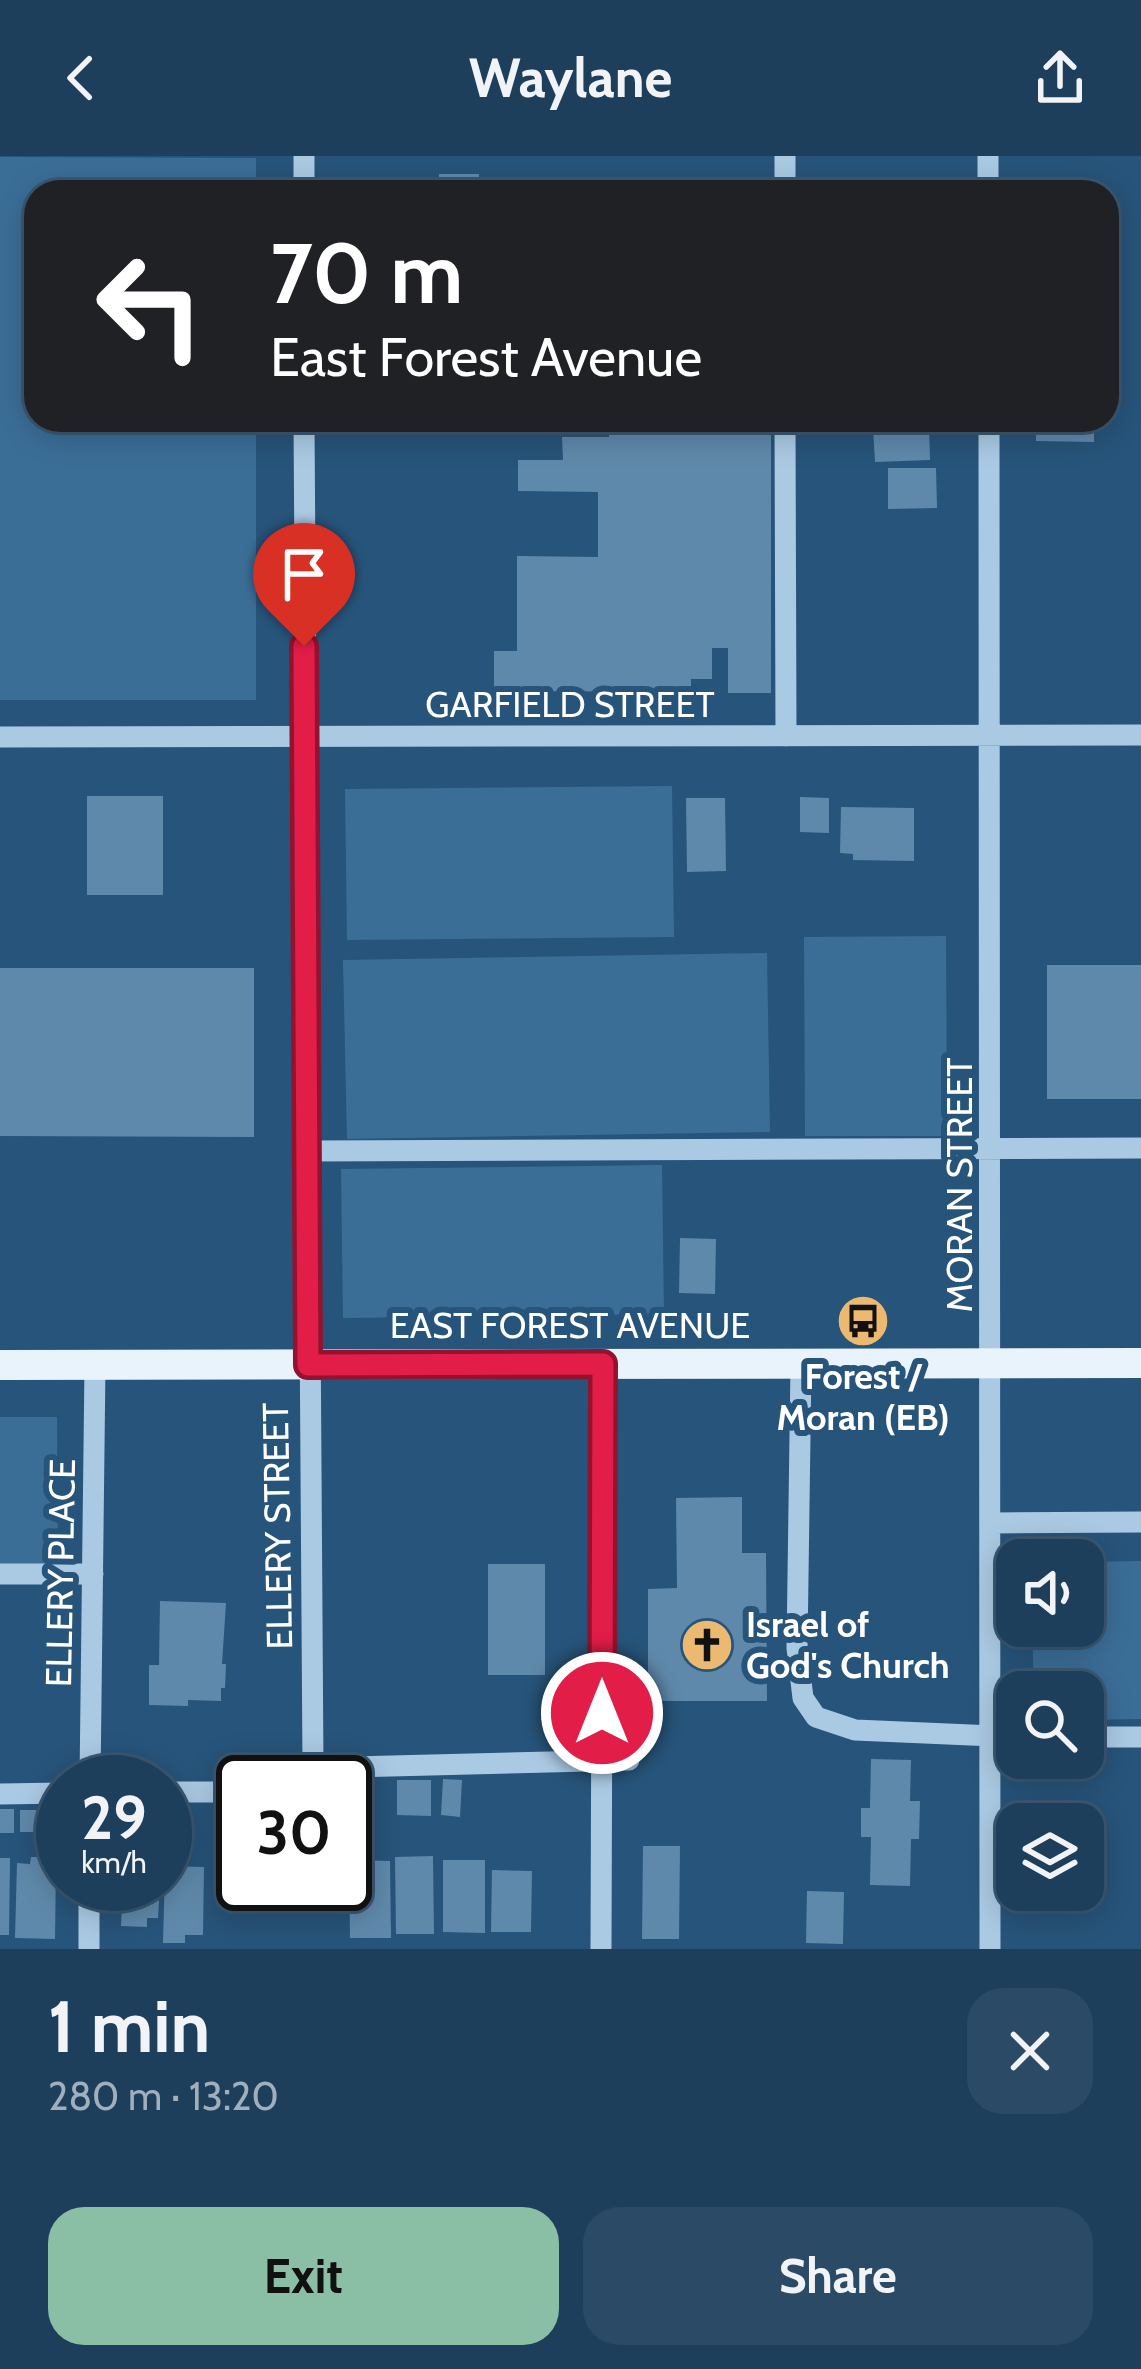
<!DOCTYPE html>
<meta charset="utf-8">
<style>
:root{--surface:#1d3f5c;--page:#2a4a65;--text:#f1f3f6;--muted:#a0afbb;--line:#3b5872;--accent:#8abfa5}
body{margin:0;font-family:Cabin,sans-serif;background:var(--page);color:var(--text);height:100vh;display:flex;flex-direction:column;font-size:45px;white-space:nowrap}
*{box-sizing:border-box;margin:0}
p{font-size:39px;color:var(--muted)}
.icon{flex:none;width:66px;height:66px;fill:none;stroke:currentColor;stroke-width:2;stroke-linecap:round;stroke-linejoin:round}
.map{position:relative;height:1793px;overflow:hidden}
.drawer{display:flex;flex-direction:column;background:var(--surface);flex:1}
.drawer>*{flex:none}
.banner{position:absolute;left:24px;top:24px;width:1095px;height:252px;border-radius:36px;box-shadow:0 6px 30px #0003,0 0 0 3px var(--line);background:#202124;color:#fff;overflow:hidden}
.buttons{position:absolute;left:996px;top:1383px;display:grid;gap:24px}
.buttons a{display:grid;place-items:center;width:108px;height:108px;border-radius:24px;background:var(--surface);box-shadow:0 6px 30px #0003,0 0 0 3px var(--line);font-size:60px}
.speed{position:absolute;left:36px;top:1599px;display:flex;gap:24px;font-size:60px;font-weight:700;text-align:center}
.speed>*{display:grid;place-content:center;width:156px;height:156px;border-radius:50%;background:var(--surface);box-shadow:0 6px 30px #0003,0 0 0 3px var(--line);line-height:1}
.speed small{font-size:30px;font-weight:400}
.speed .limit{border:6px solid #111;border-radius:18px;background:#fff;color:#111}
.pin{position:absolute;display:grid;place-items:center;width:102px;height:102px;color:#fff;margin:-123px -51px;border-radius:50% 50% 50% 0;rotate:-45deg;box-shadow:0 0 12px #0007}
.pin .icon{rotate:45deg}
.me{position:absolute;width:132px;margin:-66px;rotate:0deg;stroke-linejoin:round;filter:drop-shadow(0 0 9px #0008)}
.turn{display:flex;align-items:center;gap:42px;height:252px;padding:0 48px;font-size:54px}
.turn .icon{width:156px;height:156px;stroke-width:2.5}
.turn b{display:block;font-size:84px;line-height:102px}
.round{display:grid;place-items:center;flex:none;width:126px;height:126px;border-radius:36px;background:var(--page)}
.head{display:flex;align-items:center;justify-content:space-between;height:204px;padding:0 48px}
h1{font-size:72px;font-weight:700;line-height:90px}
.action{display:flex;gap:24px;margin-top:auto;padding:24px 48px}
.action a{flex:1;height:138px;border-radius:36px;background:var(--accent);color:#111;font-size:48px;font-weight:700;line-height:138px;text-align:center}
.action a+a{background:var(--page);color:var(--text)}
header{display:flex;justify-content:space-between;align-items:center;height:156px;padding:0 48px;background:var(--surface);font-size:54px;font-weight:700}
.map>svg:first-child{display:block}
.green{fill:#3b6e97}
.building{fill:#5f89ab}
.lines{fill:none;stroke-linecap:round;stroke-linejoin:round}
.minor{stroke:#aacae3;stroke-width:21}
.major{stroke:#e9f3fc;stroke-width:30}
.route-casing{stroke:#92132f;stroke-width:30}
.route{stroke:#e11d48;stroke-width:21}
.labels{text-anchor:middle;stroke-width:12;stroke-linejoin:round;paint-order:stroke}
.street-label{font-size:36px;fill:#fff;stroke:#27547a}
.poi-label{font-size:36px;font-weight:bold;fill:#fff;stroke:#27547a}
</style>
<header><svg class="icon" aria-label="back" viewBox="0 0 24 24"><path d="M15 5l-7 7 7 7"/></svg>Waylane<svg class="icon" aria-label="share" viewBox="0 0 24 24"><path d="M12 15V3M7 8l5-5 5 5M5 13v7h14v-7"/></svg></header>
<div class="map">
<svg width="1141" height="1793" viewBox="0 0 1141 1793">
<rect width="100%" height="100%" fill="#27547a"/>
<path class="green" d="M0,1L256,2V36H36V264H256V544H0Z
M672,630L674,781L347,784L345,633Z
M946,780L947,980H805L804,781Z
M767,797L770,976L347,983L343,804Z
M662,1009L664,1158L343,1162L341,1013Z
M0,1261H57L58,1409H0Z
M1141,1405V1563L1083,1564V1536H1034L1032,1470H1083V1406Z"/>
<path class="building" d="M439,18H479V36H438Z
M609,264H771V537H728V492H712V523H691V536L494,535V495H517V400L598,401V336L518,335V304H563L562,281H609Z
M1036,264H1094V286L1036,285Z
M929,270L930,304L875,306L873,272Z
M888,312H936L937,352L888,353Z
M87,640H163V739H87Z
M800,641L829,642V677L800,676Z
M686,642H725L726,715L687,716Z
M841,651L914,652V705L853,704V698L840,697Z
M1047,809H1141V943H1047Z
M0,812H254V981L0,980Z
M680,1082L716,1083L715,1138L679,1137Z
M742,1341V1397H766L767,1545H648V1433L677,1432L676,1342Z
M488,1408H545V1519H488Z
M160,1445L226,1447L222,1508H226L225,1532H221V1545L188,1544V1550L149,1549V1509H159Z
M871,1603L911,1604L910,1645H920L919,1683H911L910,1730L870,1729L871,1681H861V1652H870Z
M443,1623L462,1624L460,1661L441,1659Z
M397,1624H431V1660L397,1659Z
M0,1653H14V1677H0Z
M20,1654H51V1676H20Z
M643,1690H680L679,1783H642Z
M433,1700L434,1778H396L395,1701Z
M31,1701H46V1708H56L55,1783L15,1782L17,1707L30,1708Z
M0,1702H10L9,1779H0Z
M349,1704L390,1705L391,1782H350Z
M443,1704H485V1777L443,1776Z
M165,1710L204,1711L203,1779H185V1787H163Z
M492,1714L532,1715L531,1776H491Z
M123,1728H160L158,1762H147V1771L121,1770Z
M807,1735L844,1736L843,1788L806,1787Z"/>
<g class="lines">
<path class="minor" d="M785,0V36
M988,0V36
M304,36V0
M304,264L313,1612
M785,264L786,580
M989,264L990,1793
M0,581L1141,579
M307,995L1141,992
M801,1208L797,1492L803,1542L816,1561L855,1574L1017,1581
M992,1367L1141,1366
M0,1418H93
M1083,1581H1141
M90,1626L95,1209
M273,1626L272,1613L629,1604
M165,1636H243
M0,1638L63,1637
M89,1793V1728
M601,1793L603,1208"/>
<path class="major" d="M0,1209L1141,1207"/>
</g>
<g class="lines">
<g class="route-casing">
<path id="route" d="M304,490L308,1209L603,1208L602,1557"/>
</g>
<use href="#route" class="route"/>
</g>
<defs>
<g id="bus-disc" transform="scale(2.7)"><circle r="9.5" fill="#ebba70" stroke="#27547a"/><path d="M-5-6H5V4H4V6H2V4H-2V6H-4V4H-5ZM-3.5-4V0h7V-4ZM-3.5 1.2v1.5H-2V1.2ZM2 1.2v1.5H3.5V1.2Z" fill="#111"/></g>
<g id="church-disc" transform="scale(2.7)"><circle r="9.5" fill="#ebba70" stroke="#27547a"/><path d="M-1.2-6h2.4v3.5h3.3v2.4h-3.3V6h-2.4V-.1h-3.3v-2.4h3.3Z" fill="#111"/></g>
</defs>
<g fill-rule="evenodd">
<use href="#bus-disc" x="863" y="1165"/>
<use href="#church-disc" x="707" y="1489"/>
</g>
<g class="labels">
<g class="street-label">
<text x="570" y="561">GARFIELD STREET</text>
<text transform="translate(959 1029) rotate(-90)" y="13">MORAN STREET</text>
<text x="570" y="1182">EAST FOREST AVENUE</text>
<text transform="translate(277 1370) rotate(-91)" y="13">ELLERY STREET</text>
<text transform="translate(60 1417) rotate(-89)" y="13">ELLERY PLACE</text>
</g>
<g class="poi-label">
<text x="863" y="1233">Forest /<tspan x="863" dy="41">Moran (EB)</tspan></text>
<text x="746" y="1481" text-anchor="start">Israel of<tspan x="746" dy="41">God's Church</tspan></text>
</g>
</g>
</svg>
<div class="buttons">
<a><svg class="icon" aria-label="sound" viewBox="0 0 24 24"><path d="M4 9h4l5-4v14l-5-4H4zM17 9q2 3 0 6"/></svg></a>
<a><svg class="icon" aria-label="search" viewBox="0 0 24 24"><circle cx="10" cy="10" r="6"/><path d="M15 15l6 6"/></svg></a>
<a><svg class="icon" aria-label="layers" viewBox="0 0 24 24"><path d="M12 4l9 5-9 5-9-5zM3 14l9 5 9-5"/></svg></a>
</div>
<div class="speed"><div>29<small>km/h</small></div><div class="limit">30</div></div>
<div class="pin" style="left:304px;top:490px;background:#d93025"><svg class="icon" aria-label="arrive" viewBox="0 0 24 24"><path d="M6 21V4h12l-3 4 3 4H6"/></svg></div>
<svg class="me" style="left:602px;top:1557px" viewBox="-20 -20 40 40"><circle r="17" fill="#e11d48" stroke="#fff" stroke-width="3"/><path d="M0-11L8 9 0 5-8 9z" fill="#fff"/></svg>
<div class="banner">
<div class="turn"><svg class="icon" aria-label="left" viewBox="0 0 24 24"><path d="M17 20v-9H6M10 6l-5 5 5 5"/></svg><div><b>70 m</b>East Forest Avenue</div></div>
</div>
</div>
<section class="drawer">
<div class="head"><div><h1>1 min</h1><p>280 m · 13:20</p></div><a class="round"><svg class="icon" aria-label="close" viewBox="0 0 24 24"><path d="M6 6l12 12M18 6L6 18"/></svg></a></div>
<div class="action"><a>Exit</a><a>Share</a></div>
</section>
